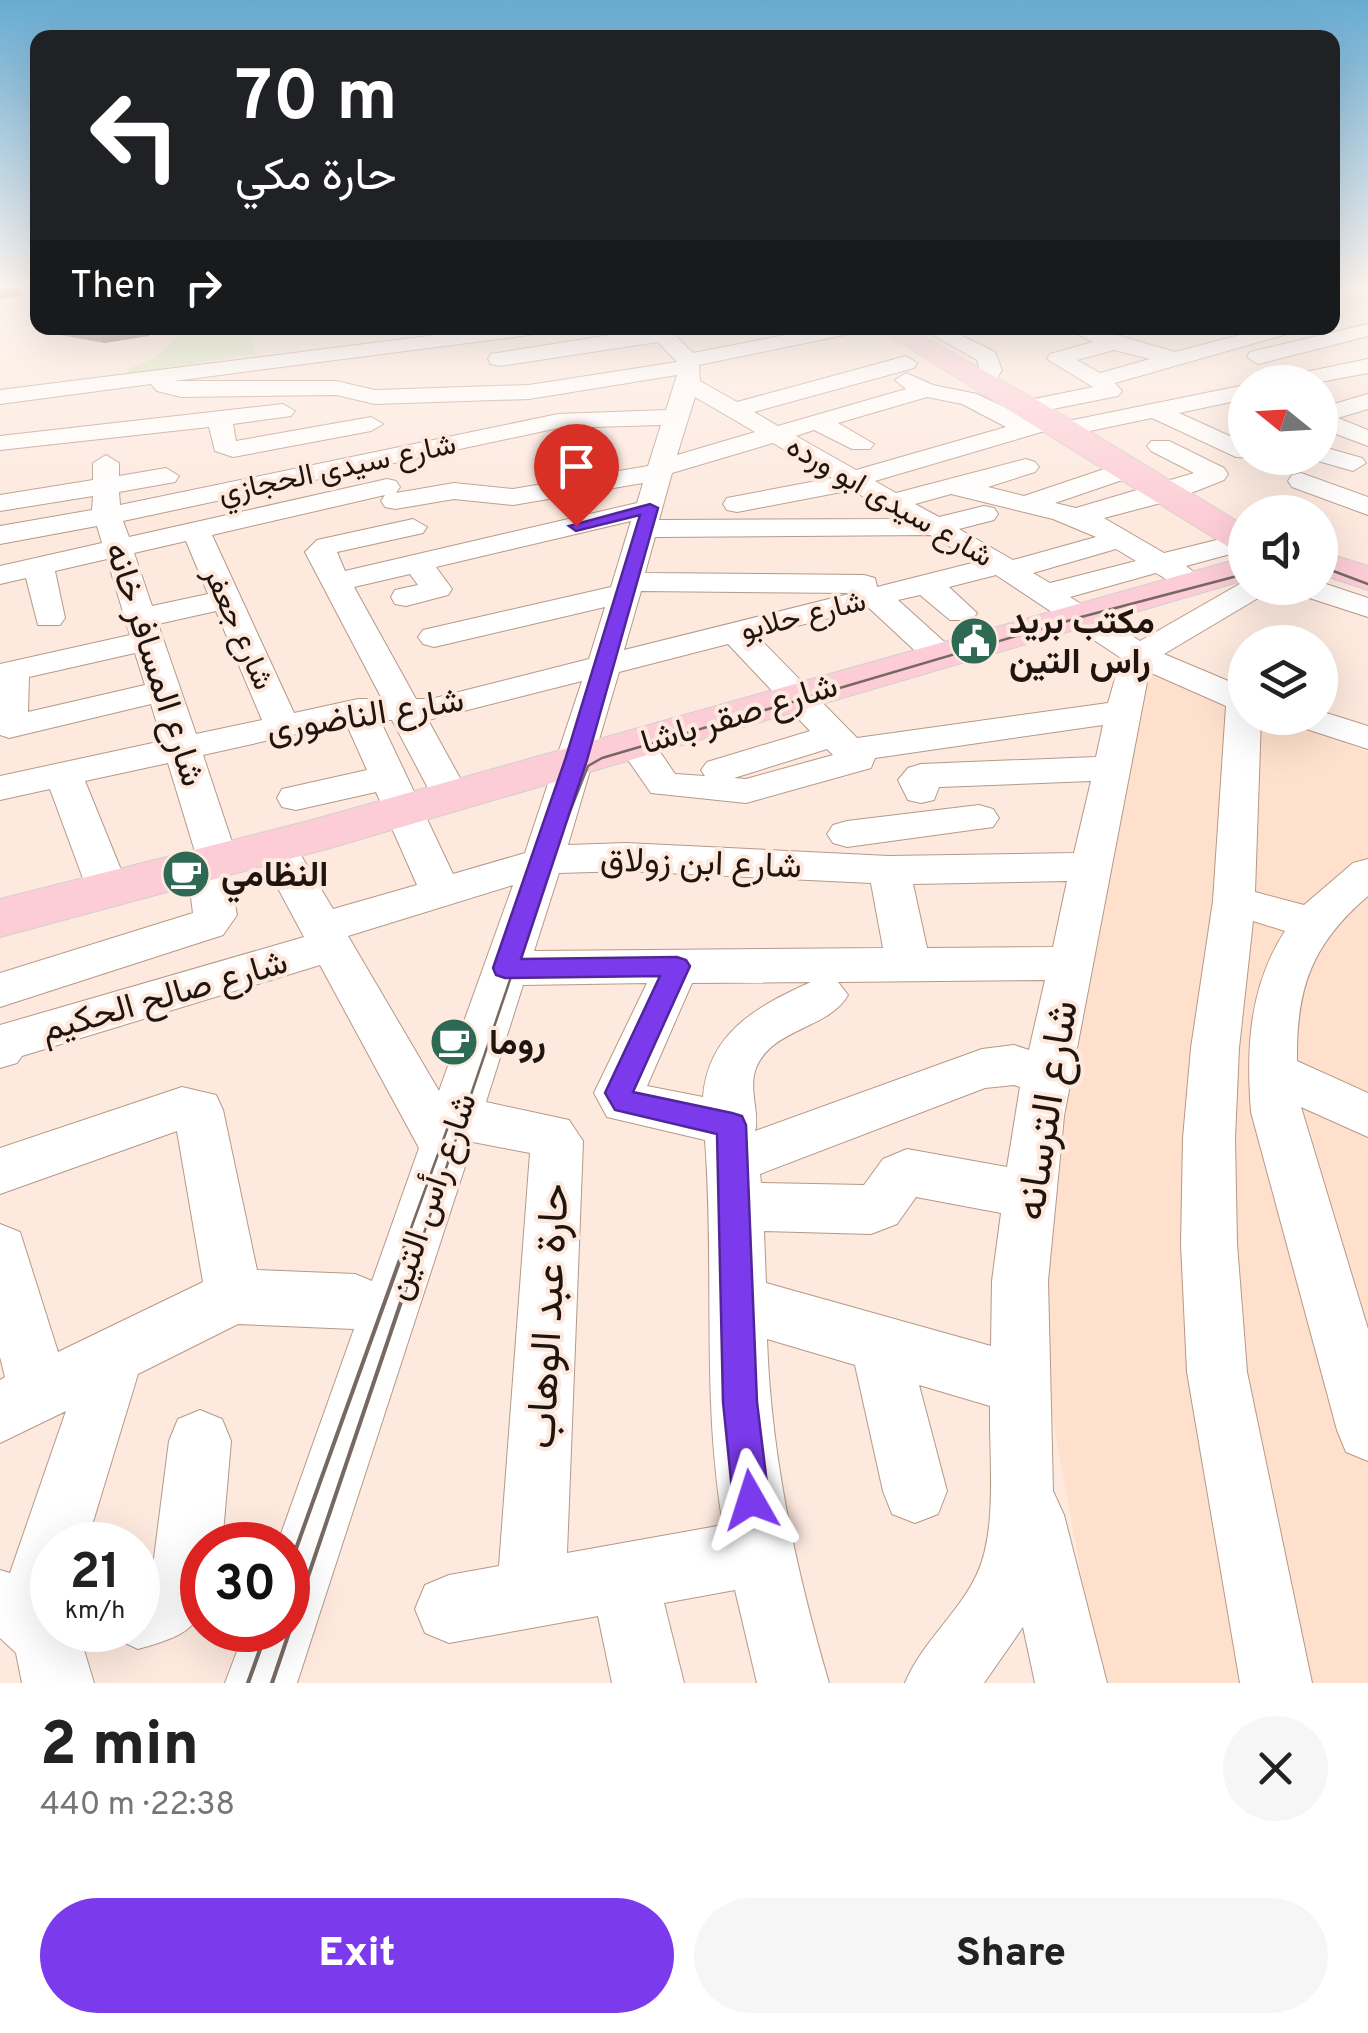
<!DOCTYPE html>
<meta charset="utf-8">
<style>
:root{--surface:#fff;--page:#f6f6f6;--text:#222;--muted:#767676;--accent:#7c3aed}
body{margin:0;font-family:Overpass,Vazirmatn,sans-serif;background:var(--page);color:var(--text);height:100vh;display:flex;flex-direction:column;font-size:38px;white-space:nowrap}
*{box-sizing:border-box;margin:0}
p{font-size:32px;color:var(--muted)}
.icon{flex:none;width:55px;height:55px;fill:none;stroke:currentColor;stroke-width:2;stroke-linecap:round;stroke-linejoin:round}
.map{position:relative;height:1683px;overflow:hidden}
.details{display:flex;flex-direction:column;background:var(--surface);flex:1}
.details>*{flex:none}
.top-card{position:absolute;left:30px;top:30px;width:1310px;height:305px;border-radius:20px;box-shadow:0 10px 40px #0002;background:#202124;color:#fff;overflow:hidden}
.needle{width:65px;rotate:288deg}
.tools{position:absolute;left:1228px;top:365px;display:grid;gap:20px}
.tools a{display:grid;place-items:center;width:110px;height:110px;border-radius:50%;background:var(--surface);box-shadow:0 10px 40px #0002;font-size:50px}
.speed{position:absolute;left:30px;top:1522px;display:flex;gap:20px;font-size:50px;font-weight:700;text-align:center}
.speed>*{display:grid;place-content:center;width:130px;height:130px;border-radius:50%;background:var(--surface);box-shadow:0 10px 40px #0002;line-height:1}
.speed small{font-size:25px;font-weight:400}
.speed .limit{border:15px solid #d22;background:#fff;color:#111}
.pin{position:absolute;display:grid;place-items:center;width:85px;height:85px;color:#fff;margin:-102px -42px;border-radius:50% 50% 50% 0;rotate:-45deg;box-shadow:0 0 10px #0007}
.pin .icon{rotate:45deg}
.me{position:absolute;width:110px;margin:-55px;rotate:354deg;stroke-linejoin:round;filter:drop-shadow(0 0 8px #0008)}
.turn{display:flex;align-items:center;gap:35px;height:210px;padding:0 40px;font-size:45px}
.turn .icon{width:130px;height:130px;stroke-width:2.5}
.turn b{display:block;font-size:70px;line-height:85px}
.then{display:flex;align-items:center;height:95px;padding:0 40px;background:#0003;gap:20px;font-size:38px}
.round{display:grid;place-items:center;flex:none;width:105px;height:105px;border-radius:52px;background:var(--page)}
.head{display:flex;align-items:center;justify-content:space-between;height:170px;padding:0 40px}
h1{font-size:60px;font-weight:800;line-height:75px}
.cta{display:flex;gap:20px;margin-top:auto;padding:20px 40px}
.cta a{flex:1;height:115px;border-radius:60px;background:var(--accent);color:#fff;font-size:40px;font-weight:800;line-height:115px;text-align:center}
.cta a+a{background:var(--page);color:var(--text)}
.map>svg:first-child{display:block}
.built{fill:#ffe0cd}
.green{fill:#d2eaba}
.lines{fill:none;stroke-linecap:round;stroke-linejoin:round}
.minor-casing{stroke:#b69987;stroke-width:2}
.major-casing{stroke:#d2d0cf;stroke-width:2}
.minor{fill:#fff;fill-rule:evenodd}
.major{fill:#fccdd6;fill-rule:evenodd}
.tram-far1{stroke:#776961;stroke-width:2.5}
.tram{stroke:#776961;stroke-width:4}
.wall{fill:#745f4d}
.shaded-wall{fill:#5e4e3f}
.route{fill:#7c3aed;stroke:#51269a;stroke-width:2.5}
.labels{text-anchor:middle;stroke-width:8;stroke-linejoin:round;paint-order:stroke}
.far-street-label{font-size:30px;fill:#1f150e;stroke:#fde9de}
.poi-label{font-size:35px;font-weight:bold;fill:#1f150e;stroke:#fde9de;text-anchor:start}
.street-label{font-size:35px;fill:#1f150e;stroke:#fde9de}
.near-street-label{font-size:42px;fill:#1f150e;stroke:#fde9de}
</style>
<div class="map">
<svg width="1368" height="1683" viewBox="0 0 1368 1683">
<rect width="100%" height="100%" fill="#fde9de"/>
<path class="built" d="M1140,659L1245,702V718H1283L1368,752V1683H1101L1040,1349L1066,1063Z"/>
<path class="green" d="M187,328H249L256,354L127,374L128,369L155,358Z"/>
<g class="lines">
<g class="minor-casing">
<path id="minor" d="M1340,288H1368V300Z
M1368,324V336L1258,364L1247,357L1250,352Z
M491,328H546L536,334L174,381H336L375,390L529,385L677,362L658,342L499,366L491,364L488,359L491,354L654,328H674V334L693,353L821,328H859L849,334L699,365L700,381L737,402L906,356L917,363L914,368L754,412L778,426L906,389L895,380L906,373L933,385L977,394L1030,420L1052,414L1061,416L1063,422L1245,385V399L1179,413L1245,443V458H1253L1236,457L1152,418L1066,436L1057,434L1055,428L875,481L896,493L1026,459L1035,462L1039,467L1035,472L988,487L1024,496L1128,461L1141,469L1137,475L1055,503L1076,508L1194,473L1151,451L1147,446L1151,441H1169L1224,468L1228,474L1224,480L1176,499L1104,518L1164,553L1245,533V550L1186,566L1207,582L1203,588H1181L1156,573L1070,597L1140,641L1243,582L1245,588H1269L1265,594L1164,654L1245,688V718H1261L1255,892L1304,905L1353,863L1368,859V896C1312,944 1296,987 1297,1061L1368,1093V1137L1301,1107L1368,1329V1461L1346,1452L1337,1430L1251,1112C1246,1048 1249,987 1285,931L1253,921L1239,1048L1235,1138L1237,1244L1247,1372L1312,1683H1240L1187,1372L1181,1244L1183,1138L1191,1048L1213,901L1226,706L1149,672L1064,1116L1048,1281L1053,1491L1064,1515L1107,1683H1035L1023,1627L984,1683H905C922,1642 959,1613 977,1574C998,1529 989,1456 990,1406L919,1385L947,1491L938,1514L915,1523L892,1514L883,1491L855,1365L767,1339C771,1457 796,1570 829,1683H757L735,1590L664,1603L684,1683H612L598,1616L449,1643L425,1633L415,1609L425,1585L449,1575L499,1566L530,1153L473,1142L297,1683H225L245,1630H288V1545H277L354,1329L238,1324L138,1374L86,1545H52V1630H78L94,1683H22L16,1653L0,1638V1570L10,1573L66,1411L0,1443V1380L5,1377L0,1357V1224L20,1232L58,1352L203,1282L177,1131L0,1194V1148L182,1087L216,1095L223,1110L257,1270L355,1274L372,1281L419,1148L320,965L22,1056L17,1063L0,1068V1025L304,937L256,847L262,837L276,833L290,837L333,909L417,885L376,792L296,810L282,807L277,798L282,789L367,770L346,723L203,755L239,863L229,874L237,915L223,935L0,1007V973L193,913L187,866L196,855L168,763L85,781L130,892L124,902L109,907L94,902L88,892L50,789L0,800V776L162,741L151,704L9,738L0,735V664L130,635L107,559L55,571L65,618L60,625H38L26,578L0,584V566L102,543L97,526L0,544V526L92,510L93,496L0,511V495L93,480V463L106,455L119,463V476L166,468L179,476L175,482L119,492L120,505L558,414L666,410L677,375L529,399L375,404L336,395L181,397L157,391L151,384L0,404V390ZM695,397L755,432L677,455ZM927,397L962,404L1006,427L856,470L796,436L814,430L852,449H870L874,444L838,423ZM661,425L648,466L513,489L454,483L396,493L400,487L396,481L387,479L129,537L123,521L558,428ZM773,443L832,478L727,498L723,504L727,510L737,512L852,490L901,519L659,520L672,473ZM643,483L637,503L345,571L337,552L423,533L427,527L413,519L317,540L305,552L382,699H358L294,713L212,535L385,495L381,501L385,507L395,509L454,499L513,505ZM951,494L1053,519L1096,537L1013,560L959,529L994,520L998,514L994,508L984,506L939,517L915,504ZM631,521L611,587L423,630L418,637L423,644L434,647L605,607L589,659L431,699H416L354,587L410,574L418,585L395,590L391,597L395,604L406,606L448,595L452,589L436,567ZM930,535L976,562L877,587L875,578L864,575L645,573L655,537ZM186,541L208,594L152,606L134,553ZM1116,549L1136,561L1050,583L1033,573ZM996,575L1121,658L1108,703L857,738L757,636L869,608L926,661H950L954,654L950,647L898,600L920,595L950,620H972L977,613L949,587ZM641,591L853,593L624,650ZM216,611L262,720L196,734L158,624ZM728,644L810,731L707,762L701,770L705,776L675,774C660,753 651,729 622,736L617,744L651,793L746,803L871,768L875,758L1103,725L1096,757L921,764L908,768L898,780L908,800L921,803L934,800L939,787L1091,781L1074,853L889,856L626,843L568,845L619,672ZM135,653L145,685L28,712L29,677ZM582,681L525,853L453,874L380,720H392L438,807L452,810L466,807L471,798L428,720ZM827,749L833,755L746,779L734,778ZM626,871L871,883L883,948L534,951L559,873ZM1067,881L1053,947L927,948L913,884ZM513,885L439,1091L348,936ZM1045,980L1029,1050L1014,1045L982,1049L755,1131C760,1113 748,1089 756,1068C772,1028 829,1029 848,995L838,982ZM811,982C757,1006 708,1033 703,1097L647,1086L692,983ZM647,983L594,1093L607,1117L705,1140C715,1269 701,1397 723,1525L567,1553L583,1141L569,1120L486,1102L523,985ZM1014,1085L1020,1087L1007,1167L907,1149L883,1159L864,1185L761,1183L760,1174L985,1088ZM916,1197L1001,1213L992,1281L991,1346L766,1283L764,1231L871,1234L897,1224Z
M921,328H946L995,352L1002,370L992,387H976L973,382L980,370L977,360Z
M1066,328H1093L1175,352L1266,328H1297L1294,332L1115,383L1122,391L1118,396L1028,414L1020,412L1016,407L1020,402L1093,387L1047,359L1050,354L1093,342ZM1114,350L1150,359L1100,373L1077,360Z
M1368,359V373L1320,382H1278L1281,377Z
M1368,394V409L1338,418L1368,430V446L1320,428V408Z
M283,404L295,411L291,416L233,424L236,441L371,417L383,424L371,431L233,457L215,451L209,427L0,450V436Z
M1320,446L1362,458L1366,463L1353,471L1311,459L1320,458Z
M1301,473L1368,497V515L1292,487L1288,481L1292,475Z
M1320,582L1368,598V617L1297,594L1293,588H1320Z
M1320,711L1368,726V749L1294,725L1288,718H1320Z
M979,805L993,809L999,818L993,827L847,847L833,843L827,834L833,825L847,821Z
M200,1410L222,1419L231,1441L222,1545H202C202,1615 213,1629 138,1649L114,1638L110,1630H138V1580L144,1578L153,1566L169,1441L178,1419Z"/>
</g>
<g class="major-casing">
<path id="major" d="M877,328H908L1063,415L1245,526V552L1232,549Z
M1320,551L1368,566V590L1320,574Z
M1245,557V580L330,848L0,937V899L312,820Z"/>
</g>
<use href="#minor" class="minor"/>
<use href="#major" class="major"/>
<path class="tram-far1" d="M1320,566L1368,584
M406,1242L449,1124
M421,1242L551,859L588,766L602,758L1081,617L1245,574"/>
<path class="tram" d="M288,1571L407,1240
M248,1683L267,1630
M272,1683L422,1240"/>
</g>
<path class="wall" d="M48,328H161L148,336L104,343L50,333Z"/>
<path class="shaded-wall" d="M0,288H21L23,295L0,299Z
M99,328H161L148,336L104,343Z"/>
<linearGradient id="sky" x2="0" y2="1"><stop stop-color="#67abd2"/><stop offset="0.55" stop-color="#fef5f0"/><stop offset="1" stop-color="#fef5f0" stop-opacity="0"/></linearGradient>
<rect width="1368" height="523" fill="url(#sky)"/>
<path class="route" d="M650,504L658,508L587,760L521,959L677,957L686,960L690,966L633,1092L732,1113L742,1116L746,1125L757,1402L769,1500L764,1513L751,1518L738,1513L733,1500L723,1402L717,1134L615,1110L605,1093L660,976L505,978L496,975L493,968L565,760L640,515L576,531L569,526Z"/>
<defs>
<g id="civic-disc" transform="scale(2.5)"><circle r="9.5" fill="#2e6954" stroke="#fde9de"/><path d="M-.6-6.5H3V-4.5H.6V-3L4-1V1h2V6H-6V1h2V-1L-.6-3ZM-1.2 2.5V6h2.4V2.5Z" fill="#fff"/></g>
<g id="cafe-disc" transform="scale(2.5)"><circle r="9.5" fill="#2e6954" stroke="#fde9de"/><path d="M-5.5-4.5H6V0H3Q3 3.5 0 3.5H-2.5Q-5.5 3.5-5.5 0ZM3-3.2v2h1.7v-2ZM-6 4.5H4V6H-6Z" fill="#fff"/></g>
</defs>
<g fill-rule="evenodd">
<use href="#civic-disc" x="974" y="641"/>
<use href="#cafe-disc" x="186" y="874"/>
<use href="#cafe-disc" x="454" y="1042"/>
</g>
<g class="labels">
<g class="far-street-label">
<text transform="translate(337 468) rotate(-12)" y="10">شارع سيدى الحجازي</text>
<text transform="translate(890 501) rotate(30)" y="10">شارع سيدى ابو ورده</text>
<text transform="translate(803 615) rotate(-14)" y="10">شارع حلابو</text>
<text transform="translate(239 628) rotate(66)" y="10">شارع جعفر</text>
</g>
<g class="poi-label">
<text x="1009" y="633">مكتب بريد<tspan x="1009" dy="40">راس التين</tspan></text>
<text x="221" y="886">النظامي</text>
<text x="489" y="1054">روما</text>
</g>
<g class="street-label">
<text transform="translate(156 664) rotate(72)" y="12">شارع المسافر خانه</text>
<text transform="translate(739 713) rotate(-17)" y="12">شارع صقر باشا</text>
<text transform="translate(365 714) rotate(-9)" y="12">شارع الناضورى</text>
<text transform="translate(701 862) rotate(2)" y="12">شارع ابن زولاق</text>
<text transform="translate(164 995) rotate(-16)" y="12">شارع صالح الحكيم</text>
<text transform="translate(430 1196) rotate(-71)" y="12">شارع رأس التين</text>
</g>
<g class="near-street-label">
<text transform="translate(1045 1110) rotate(-81)" y="15">شارع الترسانه</text>
<text transform="translate(546 1316) rotate(-87)" y="15">حارة عبد الوهاب</text>
</g>
</g>
</svg>
<div class="tools">
<a><svg class="needle" viewBox="-14 -14 28 28"><path d="M0-13l5 13h-10z" fill="#e53935"/><path d="M0 13l5-13h-10z" fill="#767676"/></svg></a>
<a><svg class="icon" aria-label="sound" viewBox="0 0 24 24"><path d="M4 9h4l5-4v14l-5-4H4zM17 9q2 3 0 6"/></svg></a>
<a><svg class="icon" aria-label="layers" viewBox="0 0 24 24"><path d="M12 4l9 5-9 5-9-5zM3 14l9 5 9-5"/></svg></a>
</div>
<div class="speed"><div>21<small>km/h</small></div><div class="limit">30</div></div>
<div class="pin" style="left:576px;top:526px;background:#d93025"><svg class="icon" aria-label="arrive" viewBox="0 0 24 24"><path d="M6 21V4h12l-3 4 3 4H6"/></svg></div>
<svg class="me" style="left:751px;top:1500px" viewBox="-20 -20 40 40"><path d="M0-17L14 15 0 8-14 15z" fill="#7c3aed" stroke="#fff" stroke-width="4"/></svg>
<div class="top-card">
<div class="turn"><svg class="icon" aria-label="left" viewBox="0 0 24 24"><path d="M17 20v-9H6M10 6l-5 5 5 5"/></svg><div><b>70 m</b>حارة مكي</div></div>
<div class="then">Then<svg class="icon" aria-label="right" viewBox="0 0 24 24"><path d="M7 20v-9h11M14 6l5 5-5 5"/></svg></div>
</div>
</div>
<section class="details">
<div class="head"><div><h1>2 min</h1><p>440 m · 22:38</p></div><a class="round"><svg class="icon" aria-label="close" viewBox="0 0 24 24"><path d="M6 6l12 12M18 6L6 18"/></svg></a></div>
<div class="cta"><a>Exit</a><a>Share</a></div>
</section>
